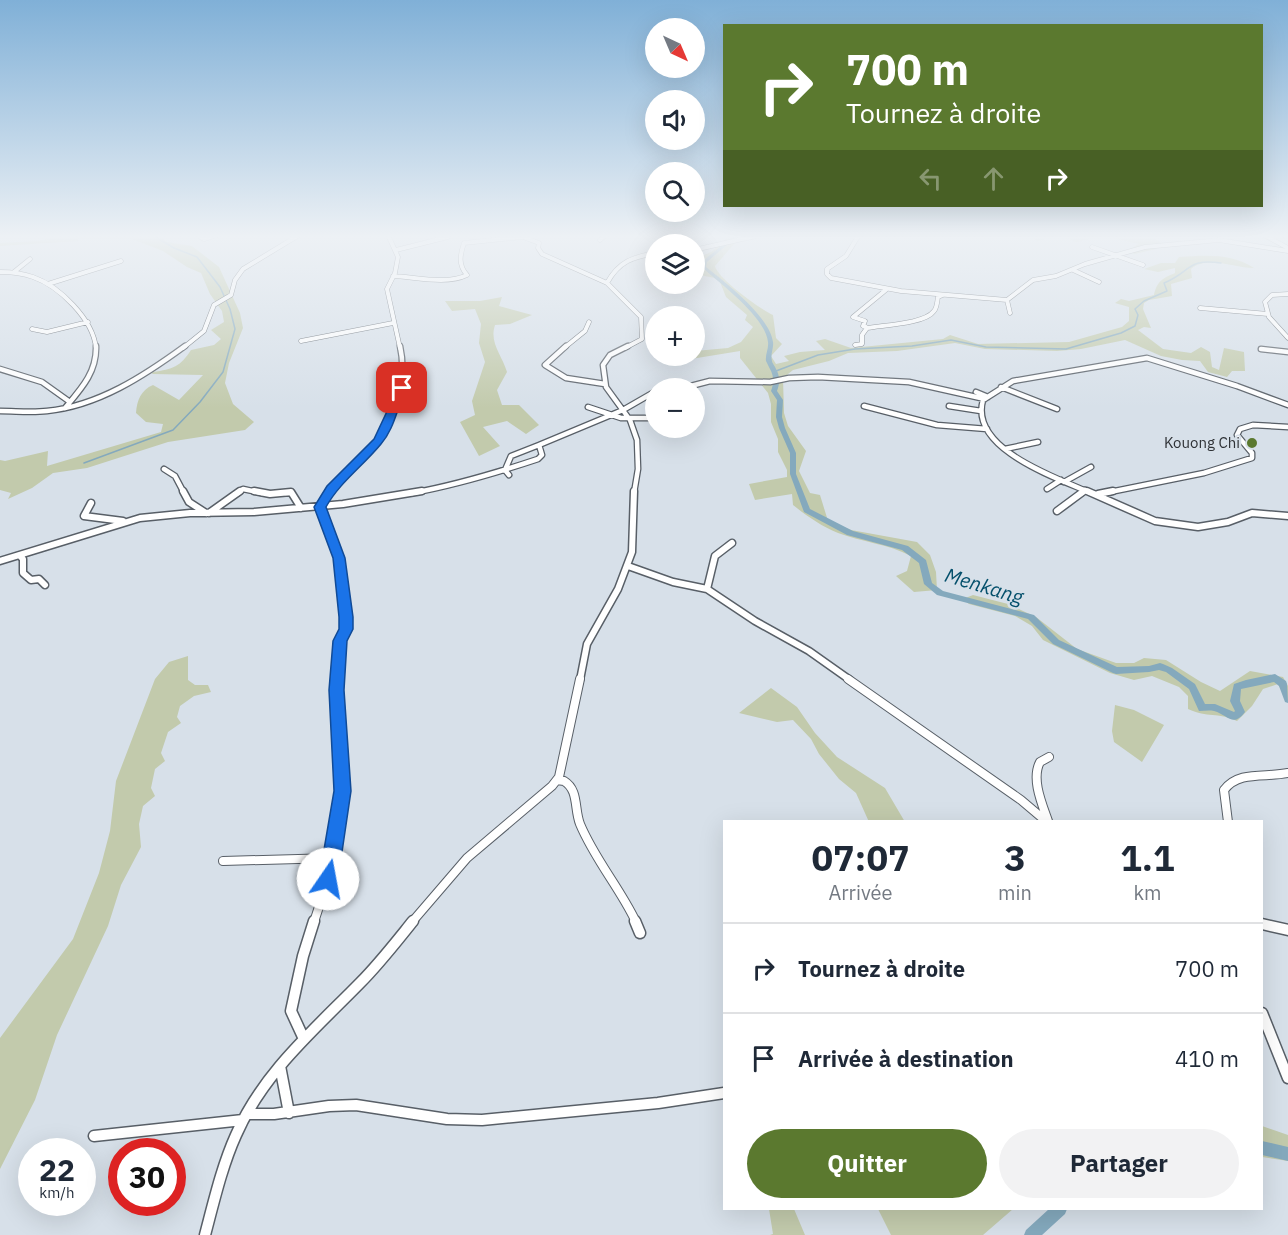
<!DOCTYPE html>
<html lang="fr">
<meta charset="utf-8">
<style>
:root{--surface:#fff;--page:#f2f2f3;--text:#1f2937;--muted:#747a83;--line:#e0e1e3;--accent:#5b792f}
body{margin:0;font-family:"IBM Plex Sans",sans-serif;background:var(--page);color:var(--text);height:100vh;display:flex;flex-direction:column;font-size:22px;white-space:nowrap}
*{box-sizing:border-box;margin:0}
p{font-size:20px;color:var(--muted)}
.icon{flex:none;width:33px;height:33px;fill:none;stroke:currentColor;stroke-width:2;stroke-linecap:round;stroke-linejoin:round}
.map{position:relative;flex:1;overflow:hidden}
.sheet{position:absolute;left:723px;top:820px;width:540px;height:390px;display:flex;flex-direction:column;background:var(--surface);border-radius:0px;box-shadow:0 6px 24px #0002}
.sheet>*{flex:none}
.banner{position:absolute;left:723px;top:24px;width:540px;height:183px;border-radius:0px;box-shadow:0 6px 24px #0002;background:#5b792f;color:#fff;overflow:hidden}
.needle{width:39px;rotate:136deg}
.buttons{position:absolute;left:645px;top:18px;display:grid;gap:12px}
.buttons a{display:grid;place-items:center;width:60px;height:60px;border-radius:50%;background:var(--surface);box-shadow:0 6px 24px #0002;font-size:30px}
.speed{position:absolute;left:18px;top:1138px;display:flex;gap:12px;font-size:30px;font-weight:700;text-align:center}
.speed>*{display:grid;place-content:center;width:78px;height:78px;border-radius:50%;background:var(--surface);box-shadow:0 6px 24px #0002;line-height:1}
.speed small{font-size:15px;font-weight:400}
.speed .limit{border:9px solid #d22;background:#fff;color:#111}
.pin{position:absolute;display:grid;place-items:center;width:51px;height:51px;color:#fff;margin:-26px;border-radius:12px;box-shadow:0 3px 9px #0006}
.me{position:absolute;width:66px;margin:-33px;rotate:12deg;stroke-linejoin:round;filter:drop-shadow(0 0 4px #0008)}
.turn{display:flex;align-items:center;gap:21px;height:126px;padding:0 24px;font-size:27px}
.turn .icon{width:78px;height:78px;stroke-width:2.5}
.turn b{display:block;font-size:42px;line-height:51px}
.lanes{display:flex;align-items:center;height:57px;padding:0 24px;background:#0003;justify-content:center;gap:30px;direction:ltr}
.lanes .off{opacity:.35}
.eta{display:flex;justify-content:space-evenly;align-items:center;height:102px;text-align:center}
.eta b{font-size:36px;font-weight:700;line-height:42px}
.action{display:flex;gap:12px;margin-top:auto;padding:12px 24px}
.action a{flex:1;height:69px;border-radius:36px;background:var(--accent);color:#fff;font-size:24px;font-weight:700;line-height:69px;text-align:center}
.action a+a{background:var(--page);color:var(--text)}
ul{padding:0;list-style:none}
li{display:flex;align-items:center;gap:18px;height:90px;padding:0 24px;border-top:2px solid var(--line)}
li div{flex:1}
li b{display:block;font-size:22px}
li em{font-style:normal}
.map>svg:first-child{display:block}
.green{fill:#c2caac}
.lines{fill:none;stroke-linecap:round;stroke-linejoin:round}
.stream{stroke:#84a9bd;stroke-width:1.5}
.river{fill:#84a9bd;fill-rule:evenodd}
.minor-far4-casing{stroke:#585f67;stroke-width:5}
.minor-far3-casing{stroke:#585f67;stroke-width:7}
.minor-far2-casing{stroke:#585f67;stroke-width:9}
.minor-far1-casing{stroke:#585f67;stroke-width:10}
.minor-casing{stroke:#585f67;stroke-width:13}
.minor-far4{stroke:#fff;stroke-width:4}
.minor-far3{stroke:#fff;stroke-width:4.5}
.minor-far2{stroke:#fff;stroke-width:6}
.minor-far1{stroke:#fff;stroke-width:8}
.minor{stroke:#fff;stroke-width:10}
.route{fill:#1a73e8;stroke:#114b97;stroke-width:1.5}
.poi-dot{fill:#5b792f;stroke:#d7e0e9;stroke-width:2}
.labels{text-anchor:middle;stroke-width:5;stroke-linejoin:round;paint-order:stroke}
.far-poi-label{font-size:15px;fill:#2f3236;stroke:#d7e0e9;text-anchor:end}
.water-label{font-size:20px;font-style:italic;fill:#05506c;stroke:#d7e0e9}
</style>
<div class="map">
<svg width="1288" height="1235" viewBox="0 0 1288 1235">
<rect width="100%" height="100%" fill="#d7e0e9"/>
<path class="green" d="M73,235H157L167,242L192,246L219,267L240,313L243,328L229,363L225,383L233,404L254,422L245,430L168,442L87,468L53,473L32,488L8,499L11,493L0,490V460L5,461L48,451L47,466L161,432L163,424L146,422L136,413C137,400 141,390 153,385L179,400L203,375L152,374L153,372C173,369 180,367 191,350L214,345L221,339L211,330L224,322L222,311L210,294L201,273L187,267L163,251L132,239L78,238V241L0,246V243L37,241Z
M730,235H760L755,238L740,237L715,266C718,279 760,309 773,315L776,338L782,344L771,356L776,364L789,361L784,356L800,352L825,350L816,341L825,339L851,348L943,339L950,335L978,344L1069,342L1122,327L1129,321V307L1115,303L1121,299L1129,301L1154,295C1157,281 1163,278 1175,273V268L1158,272L1144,269L1161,263H1175L1179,257C1205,255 1232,253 1254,268C1235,268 1206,255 1191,269L1192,278L1171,284L1172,296L1149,300L1144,303L1143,309L1151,328L1144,327L1138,330L1163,349L1191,353L1201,347L1210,352L1212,367L1219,370L1224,348L1244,352L1245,371H1232L1227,377L1208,372L1200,361L1182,360L1161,356L1125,340L1081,349L1057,351L985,349L955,343L897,351L848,353L829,361L793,370L783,378L784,413L788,426L806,451L799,471L810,493L820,495L828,521L851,530L917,542L930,555L936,572L937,590L914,592L896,576L907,571L911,556C888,544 862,542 838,533C821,526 807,516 793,505L792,494L755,500L749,484L787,477V470L778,452V439L771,422V404L768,393L740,358V351L691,359L685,356H694L695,351L728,348L741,342L753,327L745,320L747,315L726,297L720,282L715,278L695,274V259L711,252Z
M1025,235H1150L1164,245L1149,247L1156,249L1134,254L1128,250L1139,244L1113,238H1094L1076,242L1061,235L1038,241Z
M502,297L499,306L532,315L510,324L495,325C489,343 502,355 507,372L497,390L502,405H519L539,425L526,434L507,421L483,427L500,446L479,456L460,422L475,415L472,401L485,362L479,343L481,324L475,309L452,311L445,301H480Z
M973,595L1008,604L1036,617L1077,649L1116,663H1134L1144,658L1166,660L1201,682L1220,691L1250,671L1283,677L1288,686V702L1278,684L1263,689L1252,706L1237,721C1217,712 1208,718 1188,709V696L1179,687L1152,676L1134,680L1110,673L1043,640L1032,626L1015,616L969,604L963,599Z
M188,656V680L195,685H208L211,692L194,696L180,706L177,717L181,723L168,732L161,753L165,761L155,769L151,788L155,796L143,806L139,824L141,847L121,885L108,926L57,1035L35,1100L0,1169V1038L73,939L99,873L110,831L116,781L155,679L169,662Z
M771,688L797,707L815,733L837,757L885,788L905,822H869L856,793L839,779L819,754L811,739L793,720L777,722L739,713Z
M1115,705L1134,710L1164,725L1142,762L1114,742L1112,731Z
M1262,1126L1288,1135V1161L1262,1157Z
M769,1209H794L805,1235H770L773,1234Z
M878,1209H1013L983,1235H891Z"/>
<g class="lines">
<path class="stream" d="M776,371L818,355L855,349L912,346L951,340L986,347L1066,349L1121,333L1135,326L1138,315L1135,309L1144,301L1167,291L1164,283C1191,272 1187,258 1221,263
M84,463L173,430L200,402L223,372L235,329L230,309L220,287L197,257L174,248L152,235"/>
<path class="river" d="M741,235H748L735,238L707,262L706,267C725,282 770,317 773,342C774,348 770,354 772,361C772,363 775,366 776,369C780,376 780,383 777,391L783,400L782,417L785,428L796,453V474L810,509L853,531L908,546L926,560L932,583L943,591L1034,615L1059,640L1117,667L1149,666L1160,663L1163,664L1172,668L1195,684L1205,704H1215L1234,712L1235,711L1230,701L1234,684L1246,680L1275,674L1286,681L1287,684L1288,703L1285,702L1279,686L1274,682L1241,689L1240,701L1245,712C1233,728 1228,715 1214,711C1209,710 1204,711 1199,711L1189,689L1166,672L1159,670L1149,672L1116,674L1113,673L1053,644L1028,619L937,595L924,584L919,563L902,550L847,535L804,512L790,474V453L779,428L776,417L777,400L771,391C774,383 774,376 770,369C769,367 767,363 766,361C765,355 769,348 768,342C765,316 720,284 702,267L703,261L733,236Z
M1262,1141L1288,1147V1161L1262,1155Z
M1049,1209H1067L1065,1214L1042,1235H1024L1026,1230Z"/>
<g class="minor-far4-casing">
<path id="minor-far4" d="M197,235L204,239L217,235
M388,235L398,257L395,273L387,289L400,348
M529,235L523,237L539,243L538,248L542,254L607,283L641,317L642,339L625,348
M859,235L846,256L827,269V274L831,278L901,291L1007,300L1033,280L1056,276L1085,264L1145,247L1219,240L1288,251
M1264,235L1288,248
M1282,235L1288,236
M600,240L606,235
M679,244L692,235
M1092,247L1143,265
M396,250L448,237
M694,250L760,235
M1073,270L1099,282
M0,272C11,272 22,273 33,277C59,286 93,319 96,348
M14,272L30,259
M393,276C415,277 447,285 467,275C458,265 460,255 464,243L523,237
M607,283C619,261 633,257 656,253
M48,284L121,261
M1288,294L1272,295L1265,302L1269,317L1288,338
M1007,300L1010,313
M1200,308L1268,314
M866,327L863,326L865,321L853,317L887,289
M32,329L47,332L88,322
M301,341L393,323
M855,345L862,344V335L867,328C882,325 925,324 934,311C937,308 937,302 938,297L943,295
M183,348L204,331L214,305L231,295L235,280L243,269L299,235
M564,348L585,331L589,322"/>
</g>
<g class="minor-far3-casing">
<path id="minor-far3" d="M566,346L545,365L566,378L605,384
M628,346L610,355L603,365L606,387L630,420L637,440L638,469L634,493
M1261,349L1288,352
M0,369L42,382L70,402
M1001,387L1057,409
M683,388L710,381L770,382L789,378L818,377L909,382L985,399
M381,392L401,390
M976,392L988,397
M864,406L937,425L987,429
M949,406L981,411
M588,407L621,418H656
M65,408C81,389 97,372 96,346
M0,411C16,411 31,413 47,411C98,406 144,376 185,346
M694,413H697
M1005,449L1038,442
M164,469L175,476L184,493
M509,475L505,470L511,456L539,445
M1064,482L1091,467
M1047,489L1061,480
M238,493L243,489L262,493
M285,493H291
M329,493C341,473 362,459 376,442C398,416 407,378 400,346
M412,493C456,485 496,473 538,459L542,455L539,445L623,410L656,391
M1082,493L1085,490
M1091,493C1057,478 969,449 983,400L1013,381L1147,358L1237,386L1288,405
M1105,493L1204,473L1252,458V453L1237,435L1240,429L1253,425L1288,427"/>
</g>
<g class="minor-far2-casing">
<path id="minor-far2" d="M183,491L189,502L206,513
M254,491L270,494L291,492L301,508
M330,491L320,507L339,558L344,587L346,629L340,641L337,680
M1087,491L1155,521L1198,527L1228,522L1252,513L1288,516
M1098,494L1113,491
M91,503L84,516L123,521
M1057,511L1084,491
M209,513L240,491
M20,556L23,559V573L31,580L39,579L45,585
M0,561L140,518L190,513L254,512L343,504L422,491
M628,566L673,582L707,589L755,621L809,651L850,680
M707,589L715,556L732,543
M580,680L587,644L618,589L632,552L634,491"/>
</g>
<g class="minor-far1-casing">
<path id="minor-far1" d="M848,679L1021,800L1047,822
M557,780L564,781C579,790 574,809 580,824C595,860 620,888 636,922
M1048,821C1042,804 1031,779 1040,762L1049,757
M1228,822L1224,790C1239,770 1266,778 1288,773
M223,861L334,858
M314,922L328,879L343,791L337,679
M412,922L467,858L552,786L559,777L580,679"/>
</g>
<g class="minor-casing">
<path id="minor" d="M635,921L640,933
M1262,924L1288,930
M1262,1013L1288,1078
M303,1037L291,1011L303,956L314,921
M280,1066L289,1113
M247,1114H274L329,1106L356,1105L447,1119L482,1120L658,1103L724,1093
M94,1136L243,1120
M205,1235C214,1201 222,1166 236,1135C263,1073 314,1030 360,983C379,964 396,942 413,921"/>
</g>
<use href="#minor-far4" class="minor-far4"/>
<use href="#minor-far3" class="minor-far3"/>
<use href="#minor-far2" class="minor-far2"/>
<use href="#minor-far1" class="minor-far1"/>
<use href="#minor" class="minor"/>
</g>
<linearGradient id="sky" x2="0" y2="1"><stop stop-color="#80b0d7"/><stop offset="0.58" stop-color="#edf1f5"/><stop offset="1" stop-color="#edf1f5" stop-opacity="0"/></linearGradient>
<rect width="1288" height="408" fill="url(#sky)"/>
<path class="route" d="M399,386L407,388C397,406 395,428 381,444C363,466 340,482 326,507L345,558L353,617V629L347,641L344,690L351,791L338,879L335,886L328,888L322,886L319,879L334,791L329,690L333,641L339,629V617L333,558L314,507L327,486L374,439Z"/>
<circle class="poi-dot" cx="1252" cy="443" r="6"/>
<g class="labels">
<g class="far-poi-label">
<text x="1240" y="448">Kouong Chi</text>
</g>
<g class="water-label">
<text transform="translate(984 586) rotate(17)" y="7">Menkang</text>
</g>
</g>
</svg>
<div class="buttons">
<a><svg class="needle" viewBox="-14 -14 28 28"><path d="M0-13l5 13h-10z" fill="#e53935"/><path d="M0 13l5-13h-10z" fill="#747a83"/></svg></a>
<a><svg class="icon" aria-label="sound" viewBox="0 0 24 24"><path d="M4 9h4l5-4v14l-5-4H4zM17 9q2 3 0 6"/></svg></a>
<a><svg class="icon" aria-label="search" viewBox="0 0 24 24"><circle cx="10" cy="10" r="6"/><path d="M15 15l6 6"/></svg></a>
<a><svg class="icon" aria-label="layers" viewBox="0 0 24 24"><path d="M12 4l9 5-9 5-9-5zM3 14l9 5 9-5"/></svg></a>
<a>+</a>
<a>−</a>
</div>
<div class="speed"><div>22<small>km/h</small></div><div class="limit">30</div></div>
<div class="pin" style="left:402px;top:388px;background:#d93025"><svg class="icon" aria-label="arrive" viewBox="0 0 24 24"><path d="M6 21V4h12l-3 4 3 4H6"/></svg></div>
<svg class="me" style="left:328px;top:879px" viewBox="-20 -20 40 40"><circle r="19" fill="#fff"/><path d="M0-13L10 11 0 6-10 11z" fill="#1a73e8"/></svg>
<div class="banner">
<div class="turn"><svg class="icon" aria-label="right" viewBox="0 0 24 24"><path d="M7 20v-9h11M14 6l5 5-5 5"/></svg><div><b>700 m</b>Tournez à droite</div></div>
<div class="lanes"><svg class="icon off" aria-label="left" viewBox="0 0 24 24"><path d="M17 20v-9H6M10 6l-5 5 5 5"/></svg><svg class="icon off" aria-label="ahead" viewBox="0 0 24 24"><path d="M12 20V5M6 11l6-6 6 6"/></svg><svg class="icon" aria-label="right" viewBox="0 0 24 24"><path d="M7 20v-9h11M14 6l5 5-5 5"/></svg></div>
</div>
<section class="sheet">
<div class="eta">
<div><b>07:07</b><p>Arrivée</p></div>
<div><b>3</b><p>min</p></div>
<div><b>1.1</b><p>km</p></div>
</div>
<ul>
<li><svg class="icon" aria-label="right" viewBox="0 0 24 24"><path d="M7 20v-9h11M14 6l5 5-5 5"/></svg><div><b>Tournez à droite</b></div><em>700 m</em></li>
<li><svg class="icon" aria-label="arrive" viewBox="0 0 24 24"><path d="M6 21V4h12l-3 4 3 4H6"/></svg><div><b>Arrivée à destination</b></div><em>410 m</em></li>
</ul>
<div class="action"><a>Quitter</a><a>Partager</a></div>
</section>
</div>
